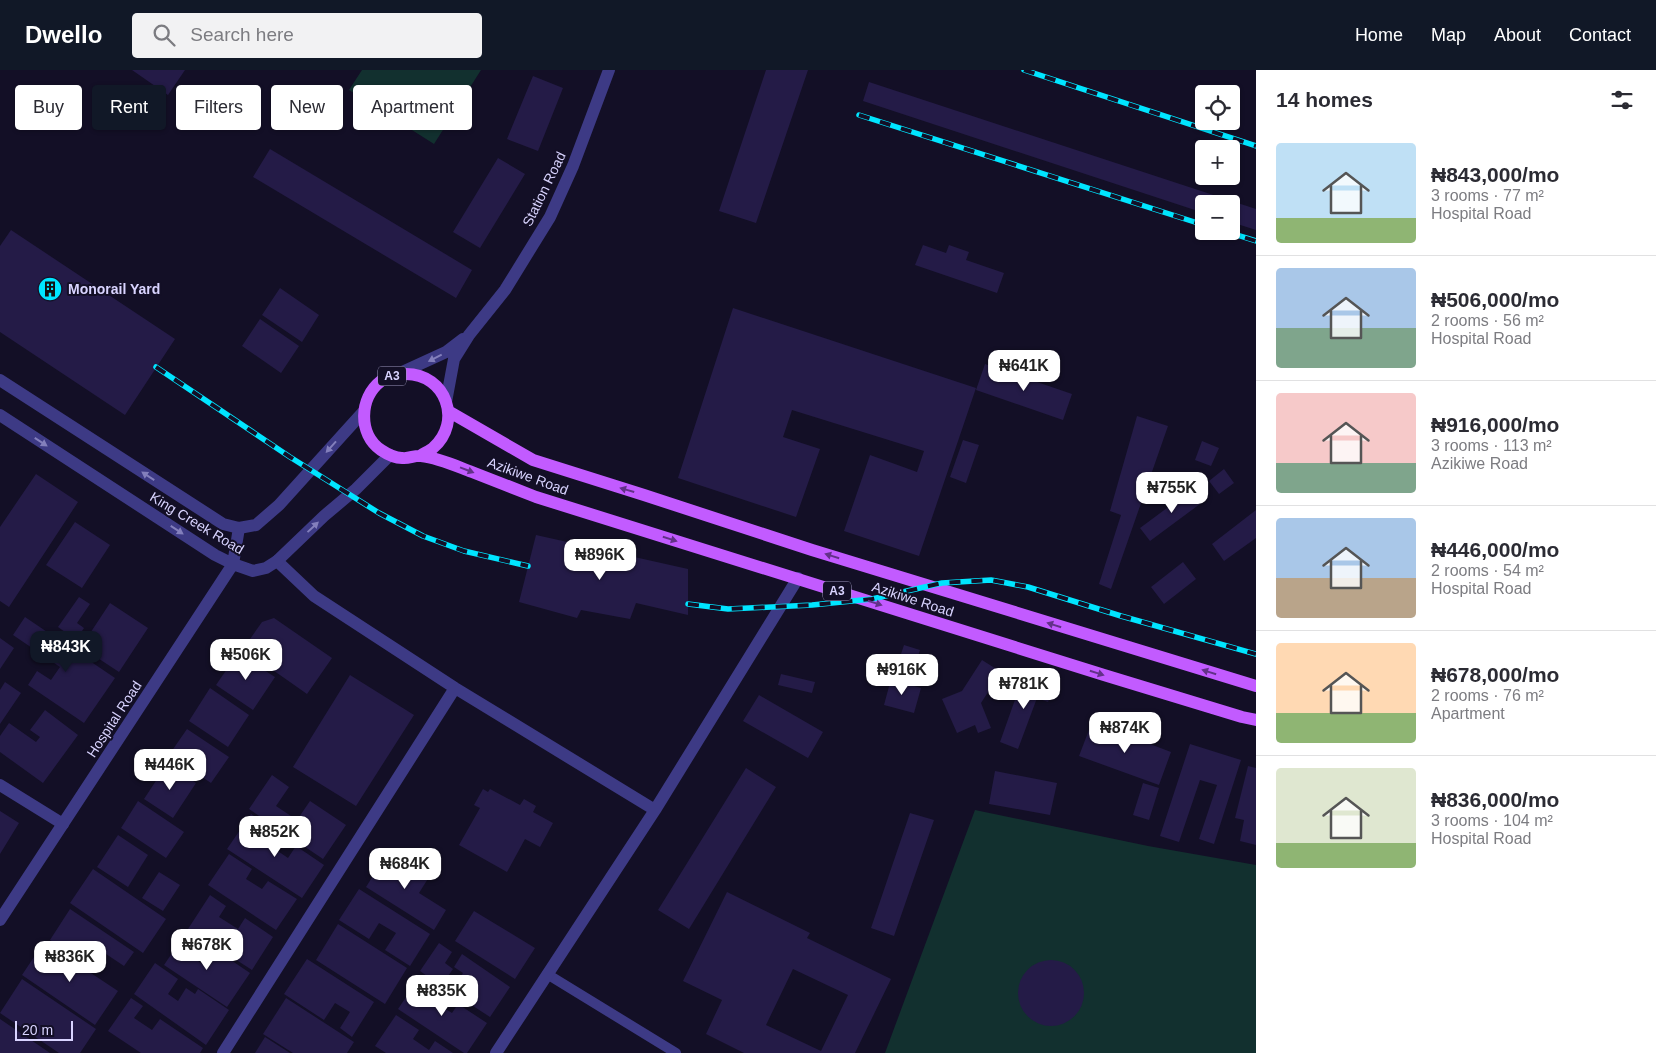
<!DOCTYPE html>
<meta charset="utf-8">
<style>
:root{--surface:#fff;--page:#f2f2f3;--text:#2b2b33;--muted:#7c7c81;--line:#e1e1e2;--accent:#111827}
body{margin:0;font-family:Helvetica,sans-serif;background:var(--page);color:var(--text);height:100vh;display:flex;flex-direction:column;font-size:19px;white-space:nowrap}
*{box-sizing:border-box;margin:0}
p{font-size:16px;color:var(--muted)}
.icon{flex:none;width:28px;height:28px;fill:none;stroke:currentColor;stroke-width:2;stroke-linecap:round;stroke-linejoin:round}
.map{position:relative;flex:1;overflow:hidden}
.sheet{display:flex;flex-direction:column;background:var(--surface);width:400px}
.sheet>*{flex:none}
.top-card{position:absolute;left:15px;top:15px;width:475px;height:45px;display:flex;gap:10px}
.controls{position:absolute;left:1195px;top:15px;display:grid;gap:10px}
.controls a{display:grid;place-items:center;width:45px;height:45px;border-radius:5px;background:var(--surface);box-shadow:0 1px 4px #0004;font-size:25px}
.scale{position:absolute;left:15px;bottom:12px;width:58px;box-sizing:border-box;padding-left:5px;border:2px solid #d9d4ff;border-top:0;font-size:14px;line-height:18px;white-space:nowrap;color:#d9d4ff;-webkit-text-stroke:4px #130f26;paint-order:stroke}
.price{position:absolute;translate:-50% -42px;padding:0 11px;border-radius:10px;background:#fff;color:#222;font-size:16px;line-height:32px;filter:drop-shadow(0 1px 2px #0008)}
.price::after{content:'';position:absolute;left:50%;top:30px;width:15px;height:11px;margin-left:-8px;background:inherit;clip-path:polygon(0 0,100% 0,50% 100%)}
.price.on{background:var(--accent);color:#fff}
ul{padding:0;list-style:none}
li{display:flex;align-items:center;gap:15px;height:125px;padding:0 20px}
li+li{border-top:1px solid var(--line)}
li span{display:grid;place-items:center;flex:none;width:140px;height:100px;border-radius:5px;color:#555}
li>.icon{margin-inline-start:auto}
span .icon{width:60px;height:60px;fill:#fffc;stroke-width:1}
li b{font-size:21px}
h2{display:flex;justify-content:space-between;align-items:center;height:60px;padding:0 20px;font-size:21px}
.tag{padding:0 18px;border-radius:5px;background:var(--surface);box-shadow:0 1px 4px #0004;font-size:18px;line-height:45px}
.tag.on{background:var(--accent);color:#fff}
header{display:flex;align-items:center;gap:30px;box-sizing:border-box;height:70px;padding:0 25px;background:var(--accent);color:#fff}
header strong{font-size:24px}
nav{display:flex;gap:28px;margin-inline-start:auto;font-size:18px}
.search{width:350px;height:45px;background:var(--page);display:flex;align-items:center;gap:12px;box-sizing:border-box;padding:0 18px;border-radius:5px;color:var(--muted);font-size:19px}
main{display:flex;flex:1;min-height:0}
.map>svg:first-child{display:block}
</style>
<header>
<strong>Dwello</strong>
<div class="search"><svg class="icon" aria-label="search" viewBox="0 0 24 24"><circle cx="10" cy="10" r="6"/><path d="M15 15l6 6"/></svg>Search here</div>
<nav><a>Home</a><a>Map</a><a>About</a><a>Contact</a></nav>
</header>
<main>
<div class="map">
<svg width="1256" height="983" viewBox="0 0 1256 983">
<rect width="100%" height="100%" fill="#130f26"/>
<path fill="#12302f" d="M 362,0 L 481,0 L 434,74 L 349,20 Z
M 975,740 L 1148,776 L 1256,795 L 1256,983 L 885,983 Z"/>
<path fill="#241b47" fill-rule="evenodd" d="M 132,0 L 185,0 L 168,25 Z
M 766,0 L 808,0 L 756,153 L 719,141 Z
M 533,6 L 563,18 L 538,81 L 507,69 Z
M 869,12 L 1256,139 L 1256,160 L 1231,152 L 1231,134 L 1204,134 L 1204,143 L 863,31 Z
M 270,79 L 472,200 L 456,228 L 253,107 Z
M 498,88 L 525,104 L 480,178 L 453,162 Z
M 11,160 L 175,269 L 125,345 L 0,262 L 0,176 Z
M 923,175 L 946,183 L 949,175 L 969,182 L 966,190 L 1004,203 L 997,223 L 915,195 Z
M 280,218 L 319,245 L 302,272 L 262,245 Z
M 733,238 L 976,318 L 919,486 L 844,461 L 870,385 L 917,402 L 924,381 L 792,340 L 783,367 L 820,379 L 796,447 L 678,408 Z
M 260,249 L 299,276 L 281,303 L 242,276 Z
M 985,294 L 1072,324 L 1063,350 L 976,320 Z
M 1137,346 L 1168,356 L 1111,519 L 1099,514 L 1121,445 L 1110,441 Z
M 963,370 L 979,375 L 966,413 L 950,407 Z
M 1202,371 L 1219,378 L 1211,396 L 1195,390 Z
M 1224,399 L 1234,413 L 1219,424 L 1209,411 Z
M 36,404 L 78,432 L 9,537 L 0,531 L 0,457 Z
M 1194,418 L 1204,431 L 1150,471 L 1140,458 Z
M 1256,440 L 1256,468 L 1224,491 L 1212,474 Z
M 75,452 L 110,475 L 82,518 L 46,495 Z
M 536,465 L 688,499 L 688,545 L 636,533 L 630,549 L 581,540 L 577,548 L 519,532 Z
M 1183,492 L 1196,509 L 1164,534 L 1151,517 Z
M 79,527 L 90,534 L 77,553 L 84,558 L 76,570 L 58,557 Z
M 110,533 L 148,558 L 119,602 L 81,577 Z
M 25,547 L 115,608 L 84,653 L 28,615 L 37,601 L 51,610 L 60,597 L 13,565 Z
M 274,548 L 332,588 L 307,624 L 243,579 L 262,552 Z
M 0,568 L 14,578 L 0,599 Z
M 904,575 L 920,580 L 911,608 L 895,602 Z
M 238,583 L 275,607 L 253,640 L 216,615 Z
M 982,590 L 1001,602 L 981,633 L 991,658 L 978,663 L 975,655 L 957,663 L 942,629 L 962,621 Z
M 781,604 L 815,612 L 812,623 L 778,615 Z
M 350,605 L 414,645 L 356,736 L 293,697 Z
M 1023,607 L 1054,618 L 1048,632 L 1037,628 L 1018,679 L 1000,672 Z
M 891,609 L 921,618 L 914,643 L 884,635 Z
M 5,612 L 21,623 L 0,654 L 0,620 Z
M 210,618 L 249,645 L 228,677 L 189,651 Z
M 759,625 L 823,662 L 808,688 L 743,651 Z
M 45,640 L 78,665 L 43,713 L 0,682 L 0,666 L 9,653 L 36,672 L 40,667 L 30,660 Z
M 1092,652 L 1171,682 L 1159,715 L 1079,686 Z
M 187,659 L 229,687 L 211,713 L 169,685 Z
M 1190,674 L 1241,690 L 1214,774 L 1199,769 L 1217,715 L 1200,710 L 1179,772 L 1160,766 Z
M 167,694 L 196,713 L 173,748 L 144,729 Z
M 1248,696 L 1256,698 L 1256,775 L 1240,771 L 1244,750 L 1235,748 Z
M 746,698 L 776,717 L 689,859 L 658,840 Z
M 995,701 L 1057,713 L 1050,745 L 989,734 Z
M 272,705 L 289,717 L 276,736 L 297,750 L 310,731 L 346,755 L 323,789 L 249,739 Z
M 1143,713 L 1159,718 L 1149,750 L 1133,745 Z
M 483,719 L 488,722 L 490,719 L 520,735 L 524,729 L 536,736 L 533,742 L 553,753 L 540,777 L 525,769 L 507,802 L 459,775 L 480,738 L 474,735 Z
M 138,731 L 184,762 L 166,788 L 121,758 Z
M 0,741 L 19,753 L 0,784 Z
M 910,743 L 934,750 L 894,866 L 871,858 Z
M 251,744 L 275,759 L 266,773 L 288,788 L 296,776 L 324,795 L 302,828 L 227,779 Z
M 118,765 L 148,785 L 128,817 L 97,797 Z
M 388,782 L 429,807 L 419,823 L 446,840 L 434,860 L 366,817 Z
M 229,784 L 252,799 L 246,809 L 262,819 L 268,811 L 297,829 L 276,860 L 208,815 Z
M 93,799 L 166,849 L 143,883 L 70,833 Z
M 159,802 L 180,815 L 163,841 L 142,828 Z
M 359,819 L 430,864 L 410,896 L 385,880 L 396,863 L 379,853 L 369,869 L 339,850 Z
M 727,822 L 810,863 L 807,868 L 891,909 L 855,983 L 744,983 L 706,964 L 722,930 L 683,911 ZM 793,899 L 848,925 L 821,981 L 766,955 Z
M 210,825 L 226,836 L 219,847 L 238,859 L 245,848 L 273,867 L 252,900 L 188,859 Z
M 70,839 L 134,882 L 124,896 L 100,880 L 90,896 L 50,870 Z
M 474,841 L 535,878 L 515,909 L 455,871 Z
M 338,854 L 407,898 L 385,934 L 316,890 Z
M 187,861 L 201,871 L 191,886 L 208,898 L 219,882 L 250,903 L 227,937 L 164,895 Z
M 44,872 L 118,921 L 95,955 L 22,905 Z
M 439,873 L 452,882 L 445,893 L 453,899 L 441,916 L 420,901 Z
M 462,884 L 510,917 L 490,947 L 450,921 L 463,903 L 454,897 Z
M 307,889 L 374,932 L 352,967 L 340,958 L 350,942 L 335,933 L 324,950 L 284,924 Z
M1018 923a33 33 0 1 1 66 0a33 33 0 1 1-66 0Z
M 155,893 L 178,909 L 168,924 L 178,931 L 186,918 L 195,924 L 198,919 L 229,940 L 206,975 L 134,924 Z
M 419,908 L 443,924 L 436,933 L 452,943 L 458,934 L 487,953 L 467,983 L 464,983 L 398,939 Z
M 22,909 L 96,959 L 80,983 L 59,983 L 0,943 Z
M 131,928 L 143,936 L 134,948 L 152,960 L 160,949 L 203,978 L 200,983 L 141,983 L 108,961 Z
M 286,928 L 354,972 L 347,983 L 293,983 L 263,964 Z
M 396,945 L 419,960 L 413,969 L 429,980 L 435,971 L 453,983 L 386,983 L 375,976 Z
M 0,949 L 50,983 L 0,983 Z
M 265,967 L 290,983 L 255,983 Z"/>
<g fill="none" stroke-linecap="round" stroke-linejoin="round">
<path stroke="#3d3a85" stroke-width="10" d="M 547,904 L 676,983"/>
<path stroke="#3d3a85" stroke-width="12" d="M 398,304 L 446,282 L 463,269
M 446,332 L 454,289 L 469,265 L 505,220 L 550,147 L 573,96 L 609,0
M 277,491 L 314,526 L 455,618 L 655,740
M 0,715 L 63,754
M 223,983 L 455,618
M 496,983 L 655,740 L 798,508"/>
<path stroke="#3d3a85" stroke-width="12" d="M 0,310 L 223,454 L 239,458 L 256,455 L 279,435 L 364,341
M 0,345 L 215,485 L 233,494 L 253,501 L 266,498 L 277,491 L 324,446 L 356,419 L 390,385
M 0,850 L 233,494 L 239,458"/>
<path stroke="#c25bff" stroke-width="12" d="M 448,341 L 533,390 L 644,425 L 812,480 L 1256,616
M 420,386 C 424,383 430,381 433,378 C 463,352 446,304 406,304 C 398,304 388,306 381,311 C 359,328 358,364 381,380 C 387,384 395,388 402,388 C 409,389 415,385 421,386 C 439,388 456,396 472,402 C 493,410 515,419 536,427 L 1104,605 L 1242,647 L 1256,650"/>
<g stroke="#00e5ff" stroke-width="5.5">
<path id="rail" d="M 1024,0 L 1256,76
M 859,45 L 1204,155
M 1224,161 L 1256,171
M 156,297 L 290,387 L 379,443 L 423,466 L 464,481 L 528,496
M 688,534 L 728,539 L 812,535 L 872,529 L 942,513 L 991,510 L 1028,517 L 1121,546 L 1256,584"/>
</g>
<use href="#rail" stroke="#130f26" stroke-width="4" stroke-dasharray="11" stroke-linecap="butt"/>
</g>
<defs><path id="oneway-solid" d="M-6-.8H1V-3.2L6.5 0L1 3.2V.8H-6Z" transform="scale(1.25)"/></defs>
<g fill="#837fbc">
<use href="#oneway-solid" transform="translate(435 288) rotate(153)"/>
<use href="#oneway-solid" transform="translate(41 372) rotate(33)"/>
<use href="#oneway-solid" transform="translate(331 377) rotate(132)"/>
<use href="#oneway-solid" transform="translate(148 406) rotate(-147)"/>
<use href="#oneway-solid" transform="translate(313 457) rotate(-43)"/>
<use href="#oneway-solid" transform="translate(177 460) rotate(33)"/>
</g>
<g fill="#623188">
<use href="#oneway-solid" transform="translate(467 400) rotate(21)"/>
<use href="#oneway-solid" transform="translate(627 420) rotate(-164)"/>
<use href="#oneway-solid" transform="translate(670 469) rotate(17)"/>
<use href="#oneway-solid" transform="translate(832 486) rotate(-163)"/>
<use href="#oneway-solid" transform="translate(875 533) rotate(18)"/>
<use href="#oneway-solid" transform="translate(1054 555) rotate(-163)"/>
<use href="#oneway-solid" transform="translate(1209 602) rotate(-163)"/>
<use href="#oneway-solid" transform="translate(1097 603) rotate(18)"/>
</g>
<defs>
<g id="building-disc" transform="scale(1.25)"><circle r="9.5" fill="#00e5ff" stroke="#130f26"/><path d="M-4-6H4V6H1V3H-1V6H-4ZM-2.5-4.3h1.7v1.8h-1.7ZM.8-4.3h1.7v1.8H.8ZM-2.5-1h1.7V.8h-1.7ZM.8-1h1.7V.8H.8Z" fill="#111"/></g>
</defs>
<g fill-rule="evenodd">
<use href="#building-disc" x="50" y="219"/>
</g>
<g text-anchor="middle" stroke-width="4" stroke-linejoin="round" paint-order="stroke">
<g fill="#130f26" stroke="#9e99be" stroke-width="1">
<rect x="378" y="296.5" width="28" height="19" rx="4"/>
<rect x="823" y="511.5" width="28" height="19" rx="4"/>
</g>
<g font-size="12" font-weight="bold" fill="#d9d4ff">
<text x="392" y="310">A3</text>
<text x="837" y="525">A3</text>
</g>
<g font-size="14" fill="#d9d4ff" stroke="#130f26">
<text transform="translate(544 119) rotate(-64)" y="5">Station Road</text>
<text transform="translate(528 406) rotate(20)" y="5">Azikiwe Road</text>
<text transform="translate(197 453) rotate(31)" y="5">King Creek Road</text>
<text transform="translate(913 529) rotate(18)" y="5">Azikiwe Road</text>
<text transform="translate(114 649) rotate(-57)" y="5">Hospital Road</text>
</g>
<g font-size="14" font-weight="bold" fill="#d9d4ff" stroke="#130f26" text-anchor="start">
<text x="68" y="224">Monorail Yard</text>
</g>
</g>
</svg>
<div class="controls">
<a><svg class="icon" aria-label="locate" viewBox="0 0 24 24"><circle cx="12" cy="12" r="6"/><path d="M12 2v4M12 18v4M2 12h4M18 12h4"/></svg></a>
<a>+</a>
<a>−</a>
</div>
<div class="scale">20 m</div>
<b class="price" style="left:1024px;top:322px">₦641K</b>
<b class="price" style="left:1172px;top:444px">₦755K</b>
<b class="price" style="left:600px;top:511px">₦896K</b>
<b class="price on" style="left:66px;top:603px">₦843K</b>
<b class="price" style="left:246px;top:611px">₦506K</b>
<b class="price" style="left:902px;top:626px">₦916K</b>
<b class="price" style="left:1024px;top:640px">₦781K</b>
<b class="price" style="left:1125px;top:684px">₦874K</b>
<b class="price" style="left:170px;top:721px">₦446K</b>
<b class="price" style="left:275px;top:788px">₦852K</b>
<b class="price" style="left:405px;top:820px">₦684K</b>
<b class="price" style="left:207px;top:901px">₦678K</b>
<b class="price" style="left:70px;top:913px">₦836K</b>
<b class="price" style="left:442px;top:947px">₦835K</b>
<div class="top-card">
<a class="tag">Buy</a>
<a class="tag on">Rent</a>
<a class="tag">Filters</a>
<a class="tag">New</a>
<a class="tag">Apartment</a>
</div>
</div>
<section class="sheet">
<h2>14 homes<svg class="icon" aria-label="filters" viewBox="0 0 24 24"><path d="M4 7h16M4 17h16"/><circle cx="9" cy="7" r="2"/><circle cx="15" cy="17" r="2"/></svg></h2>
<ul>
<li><span style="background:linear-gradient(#bfe0f5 75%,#8fb573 0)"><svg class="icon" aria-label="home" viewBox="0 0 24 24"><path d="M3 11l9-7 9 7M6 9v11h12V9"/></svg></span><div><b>₦843,000/mo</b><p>3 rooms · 77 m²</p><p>Hospital Road</p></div></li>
<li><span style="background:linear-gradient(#a9c7e8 60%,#7fa58c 0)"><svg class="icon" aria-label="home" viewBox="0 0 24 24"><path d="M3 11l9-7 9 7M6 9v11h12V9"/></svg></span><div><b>₦506,000/mo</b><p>2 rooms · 56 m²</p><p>Hospital Road</p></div></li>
<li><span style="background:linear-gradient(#f6c9c9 70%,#7fa58c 0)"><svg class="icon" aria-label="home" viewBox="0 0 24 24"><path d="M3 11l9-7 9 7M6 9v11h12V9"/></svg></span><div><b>₦916,000/mo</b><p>3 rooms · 113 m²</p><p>Azikiwe Road</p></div></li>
<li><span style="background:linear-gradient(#a9c7e8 60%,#b9a48a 0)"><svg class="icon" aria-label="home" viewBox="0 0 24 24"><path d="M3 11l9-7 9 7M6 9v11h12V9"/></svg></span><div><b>₦446,000/mo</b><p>2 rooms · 54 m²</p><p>Hospital Road</p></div></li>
<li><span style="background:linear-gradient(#ffd9b3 70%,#8fb573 0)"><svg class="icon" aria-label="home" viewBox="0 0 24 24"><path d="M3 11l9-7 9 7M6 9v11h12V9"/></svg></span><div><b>₦678,000/mo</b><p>2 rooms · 76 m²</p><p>Apartment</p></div></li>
<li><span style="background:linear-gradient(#dfe7d0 75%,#8fb573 0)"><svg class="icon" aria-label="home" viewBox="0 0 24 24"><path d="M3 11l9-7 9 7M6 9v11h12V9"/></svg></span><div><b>₦836,000/mo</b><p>3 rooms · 104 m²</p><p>Hospital Road</p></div></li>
</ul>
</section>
</main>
